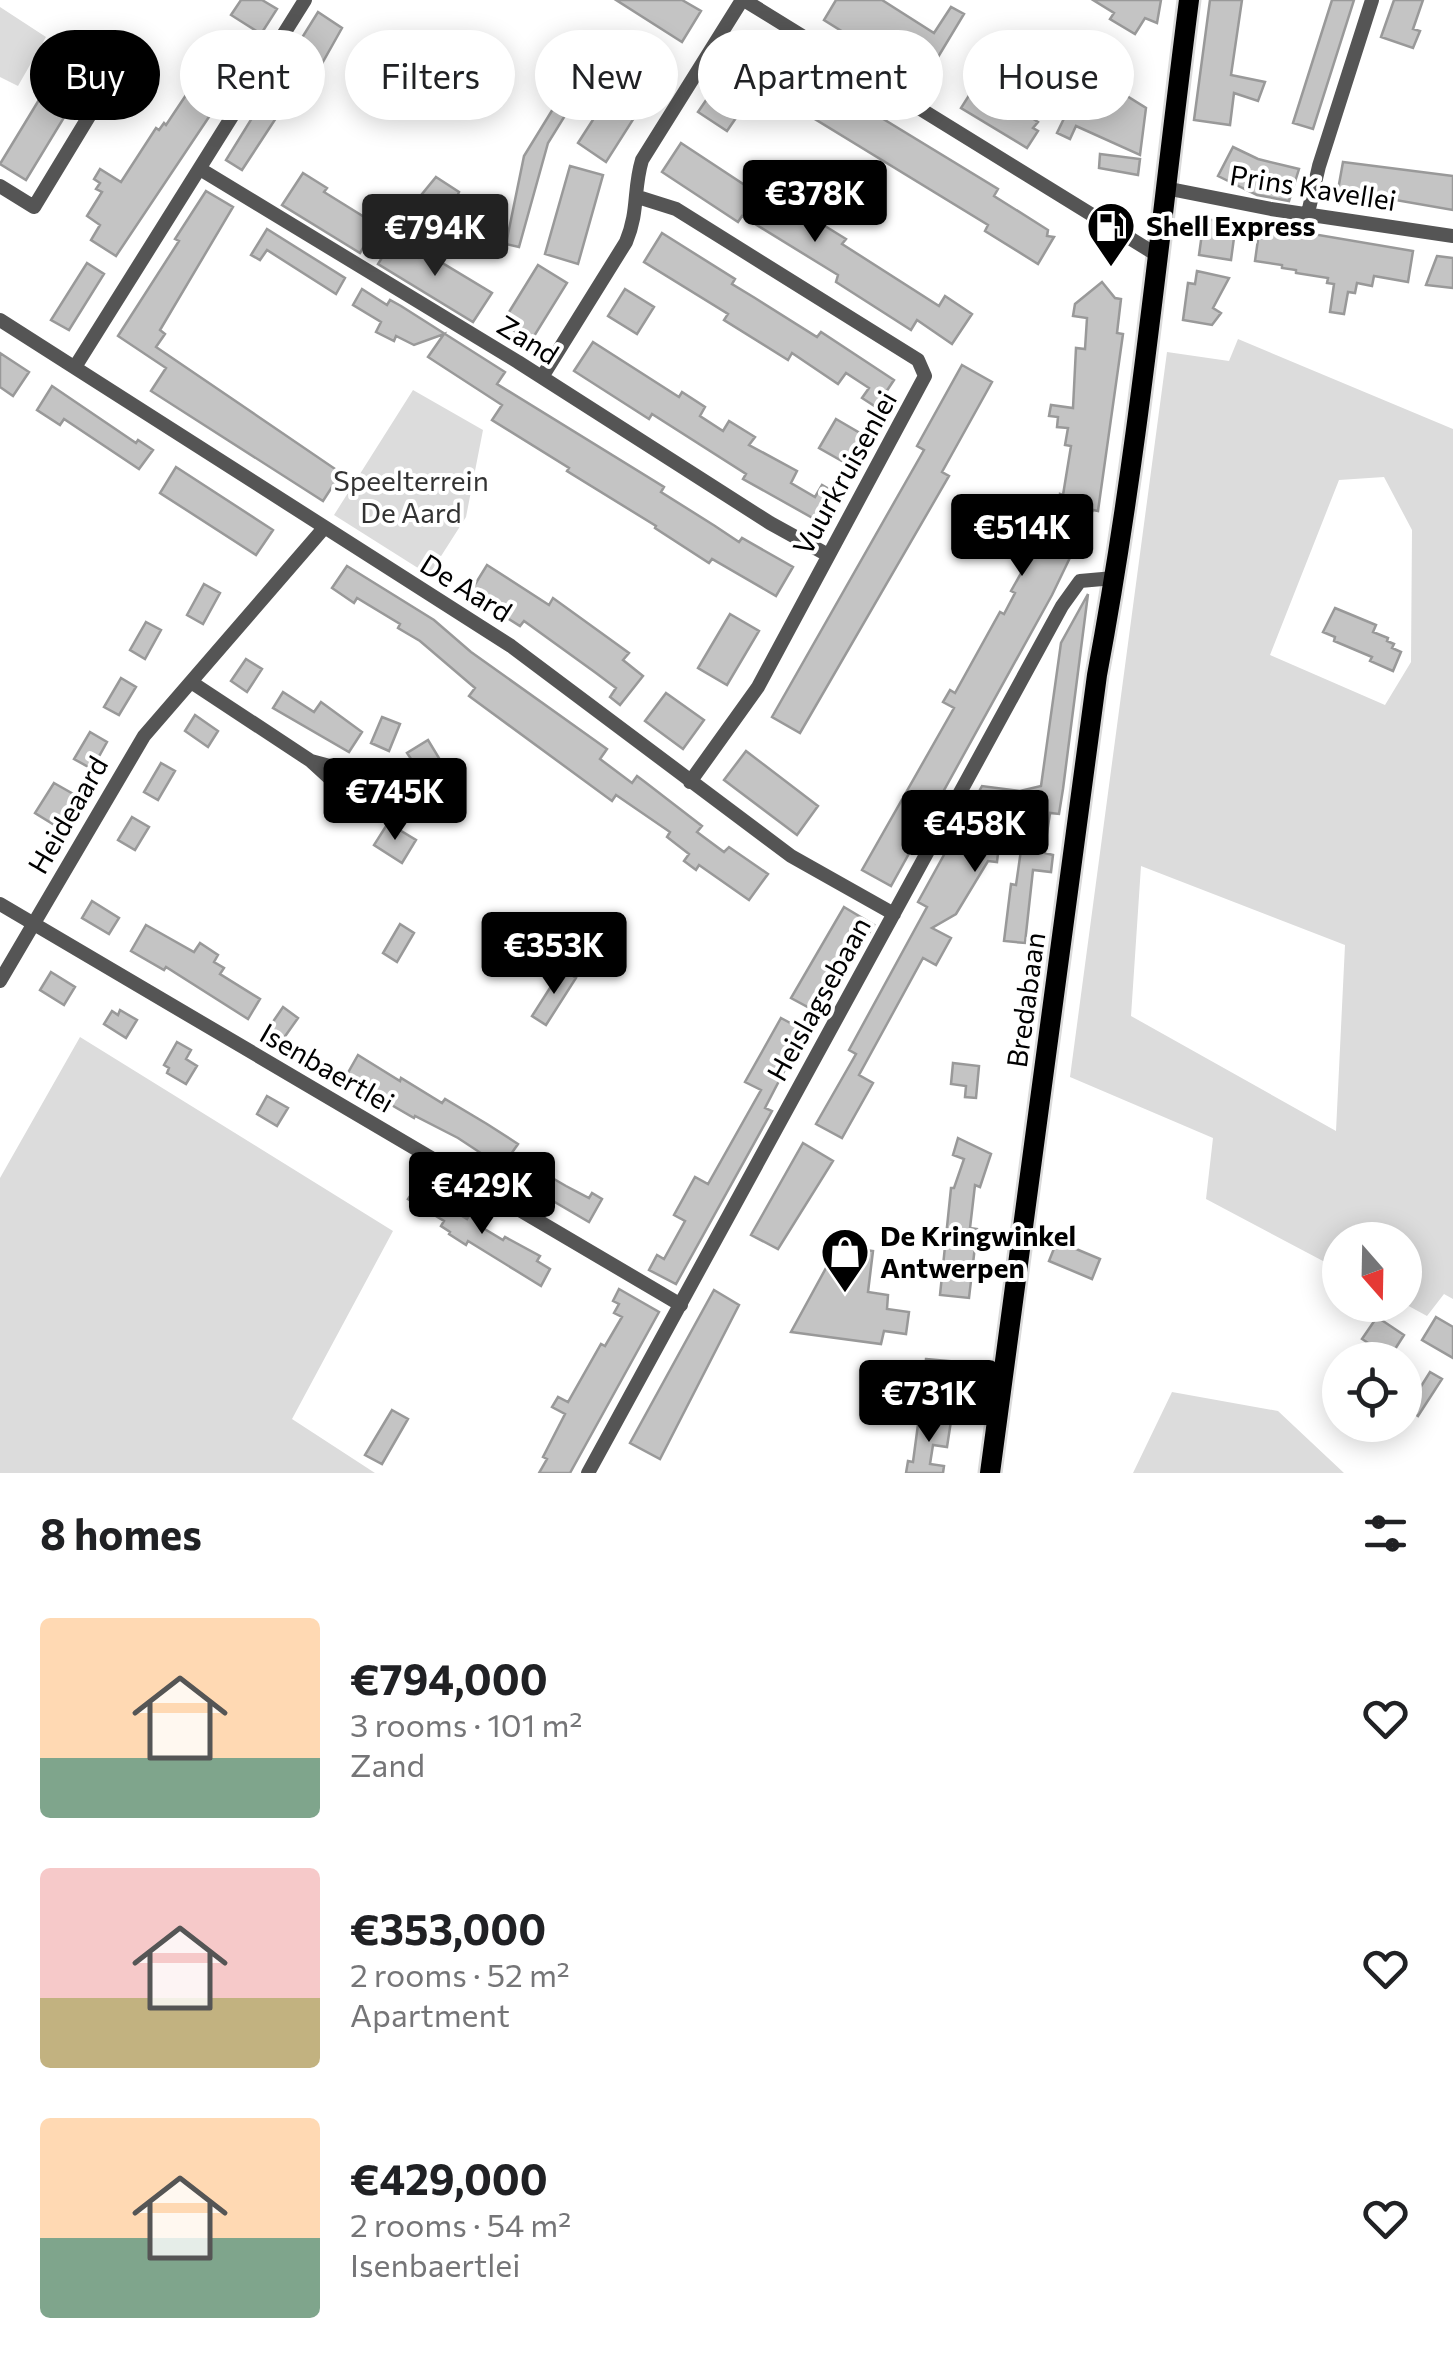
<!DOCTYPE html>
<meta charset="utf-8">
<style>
:root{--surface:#fff;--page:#f6f6f6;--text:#202124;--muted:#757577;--accent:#000}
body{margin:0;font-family:Commissioner,sans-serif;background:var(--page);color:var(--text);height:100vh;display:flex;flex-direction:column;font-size:38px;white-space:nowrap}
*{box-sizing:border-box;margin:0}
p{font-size:32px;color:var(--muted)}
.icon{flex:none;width:55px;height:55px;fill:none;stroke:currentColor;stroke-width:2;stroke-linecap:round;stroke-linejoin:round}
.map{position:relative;height:1473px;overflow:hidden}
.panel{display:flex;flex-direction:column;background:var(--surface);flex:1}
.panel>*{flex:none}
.banner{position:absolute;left:30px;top:30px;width:1395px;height:90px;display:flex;gap:20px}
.needle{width:65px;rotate:160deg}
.buttons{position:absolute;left:1322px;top:1222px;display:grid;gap:20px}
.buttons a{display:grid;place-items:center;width:100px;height:100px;border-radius:50%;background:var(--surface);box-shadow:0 5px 25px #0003;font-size:50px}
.price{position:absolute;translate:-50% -85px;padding:0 22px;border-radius:10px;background:var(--accent);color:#fff;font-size:32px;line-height:65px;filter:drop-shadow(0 2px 5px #0008)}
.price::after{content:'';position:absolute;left:50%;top:60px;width:30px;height:22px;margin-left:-15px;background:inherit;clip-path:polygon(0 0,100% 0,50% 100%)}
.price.selected{background:#222;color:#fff}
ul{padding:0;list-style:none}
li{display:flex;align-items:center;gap:30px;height:250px;padding:0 40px}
li span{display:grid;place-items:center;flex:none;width:280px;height:200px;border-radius:10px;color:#555}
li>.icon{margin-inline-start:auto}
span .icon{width:120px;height:120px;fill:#fffc;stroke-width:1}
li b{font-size:42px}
h2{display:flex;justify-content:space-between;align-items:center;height:120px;padding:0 40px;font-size:42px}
.tag{padding:0 35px;border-radius:45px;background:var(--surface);box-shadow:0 5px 25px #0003;font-size:35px;line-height:90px}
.tag.selected{background:var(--accent);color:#fff}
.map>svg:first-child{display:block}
</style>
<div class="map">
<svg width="1453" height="1473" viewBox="0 0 1453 1473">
<rect width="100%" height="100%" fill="#fff"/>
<path fill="#dcdcdc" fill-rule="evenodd" d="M 0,7 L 46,37 L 18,86 L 0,77 Z
M 1238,339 L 1453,429 L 1453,1299 L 1444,1294 L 1427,1316 L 1405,1304 L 1405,1240 L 1340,1240 L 1340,1270 L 1206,1199 L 1213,1138 L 1070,1077 L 1167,352 L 1229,361 ZM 1384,477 L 1412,530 L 1411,662 L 1385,705 L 1270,655 L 1339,480 ZM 1141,866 L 1345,945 L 1336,1131 L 1131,1016 Z
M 413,390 L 483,430 L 466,517 L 429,575 L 334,515 Z
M 80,1037 L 393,1231 L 292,1419 L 375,1473 L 0,1473 L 0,1178 Z
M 1172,1392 L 1278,1411 L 1344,1473 L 1133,1473 Z"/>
<path fill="#c4c4c4" stroke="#999" stroke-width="2.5" d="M 241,0 L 262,0 L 277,9 L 261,34 L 231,15 Z
M 616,0 L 682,0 L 701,11 L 682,42 Z
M 836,0 L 882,0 L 934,33 L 951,7 L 964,14 L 923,82 L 824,20 Z
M 1093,0 L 1161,0 L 1157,23 L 1145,18 L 1135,34 L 1110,19 L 1114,13 Z
M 1210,0 L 1242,0 L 1231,75 L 1265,82 L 1258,101 L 1234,93 L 1230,125 L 1194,120 Z
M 1332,0 L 1354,0 L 1313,129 L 1293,123 Z
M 1394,0 L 1423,0 L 1413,29 L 1420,31 L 1413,48 L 1381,37 Z
M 318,12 L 342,28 L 320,67 L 312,63 L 242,170 L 226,160 Z
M 596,39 L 608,46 L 548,143 L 519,247 L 506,244 L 524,156 Z
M 744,41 L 831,95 L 834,89 L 998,189 L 994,196 L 1048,230 L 1047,236 L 1054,237 L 1038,264 L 985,231 L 988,225 L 728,66 Z
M 223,46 L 230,50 L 233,46 L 249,57 L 116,256 L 91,240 L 100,225 L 87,216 L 102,192 L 96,189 L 100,183 L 94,179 L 100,169 L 121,182 L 156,128 L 159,130 L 164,123 L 166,125 L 186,95 L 189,97 Z
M 62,62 L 88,78 L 26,180 L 0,164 Z
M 627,67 L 655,85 L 606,162 L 578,143 Z
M 1087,71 L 1146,108 L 1140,155 L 1076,126 L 1070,139 L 1057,133 Z
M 980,78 L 1013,100 L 1015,97 L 1020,100 L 1021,98 L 1035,106 L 1029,116 L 1038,122 L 1033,128 L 1038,131 L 1027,148 L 961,108 Z
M 711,93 L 740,112 L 727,131 L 698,112 Z
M 681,143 L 766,199 L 770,192 L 846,239 L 842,244 L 939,306 L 945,296 L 972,314 L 952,344 L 917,320 L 911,330 L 836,282 L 838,275 L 742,216 L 738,222 L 662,172 Z
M 1233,147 L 1258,159 L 1299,169 L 1289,201 L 1257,195 L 1218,176 Z
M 1100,154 L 1140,159 L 1138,175 L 1099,168 Z
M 1343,162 L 1453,176 L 1453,210 L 1338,190 Z
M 570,166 L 603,175 L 578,264 L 545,254 Z
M 303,173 L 327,188 L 324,192 L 377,225 L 360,253 L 282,205 Z
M 436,177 L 459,192 L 448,217 L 418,199 Z
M 206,191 L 233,207 L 160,330 L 165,334 L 156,347 L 341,473 L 323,501 L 151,391 L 166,368 L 118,336 L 179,241 L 175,239 Z
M 1204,219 L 1236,223 L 1231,260 L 1199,255 Z
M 1260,225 L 1413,251 L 1408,282 L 1374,276 L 1372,286 L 1357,283 L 1355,293 L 1348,292 L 1344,314 L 1330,312 L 1334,284 L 1327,283 L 1328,278 L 1296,273 L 1296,270 L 1282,268 L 1282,265 L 1255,261 Z
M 267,229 L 345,278 L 336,294 L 267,250 L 260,260 L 251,255 Z
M 662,233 L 735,279 L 732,284 L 755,298 L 817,337 L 821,332 L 894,380 L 876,407 L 862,398 L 869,388 L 846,373 L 838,384 L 792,353 L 788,360 L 724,320 L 728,314 L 644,262 Z
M 396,235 L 492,293 L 473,322 L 378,264 Z
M 1437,256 L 1453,258 L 1453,288 L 1426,285 Z
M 87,263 L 104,274 L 69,330 L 51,320 Z
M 538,265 L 567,283 L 531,341 L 513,330 L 517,324 L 506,317 Z
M 1197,271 L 1229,278 L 1213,308 L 1221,313 L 1212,325 L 1183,320 L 1188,283 L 1195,284 Z
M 1102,282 L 1115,298 L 1121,299 L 1117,333 L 1123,334 L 1098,511 L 1093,510 L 1052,595 L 891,886 L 862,870 L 954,708 L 943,702 L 950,690 L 955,693 L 1000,612 L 1004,614 L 1015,593 L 1011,591 L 1029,559 L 1026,558 L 1054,507 L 1059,505 L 1060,494 L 1063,495 L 1071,446 L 1065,445 L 1068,428 L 1057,427 L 1058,417 L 1049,416 L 1051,405 L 1073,408 L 1076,348 L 1085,349 L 1087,318 L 1073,316 L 1075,304 Z
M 362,289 L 387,305 L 390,300 L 401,306 L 505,372 L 497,384 L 664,487 L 661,492 L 715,526 L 739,542 L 742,538 L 793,567 L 776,596 L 712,559 L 709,563 L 655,528 L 656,526 L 567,471 L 569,468 L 492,420 L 502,405 L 428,357 L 444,334 L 414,345 L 396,336 L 394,341 L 376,332 L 381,322 L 353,305 Z
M 625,289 L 654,307 L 637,334 L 608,316 Z
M 593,342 L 679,397 L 682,392 L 705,407 L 700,416 L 723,431 L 729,421 L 755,437 L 749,445 L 797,471 L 791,483 L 815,497 L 822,485 L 834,492 L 818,521 L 743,479 L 746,474 L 652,414 L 649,419 L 574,371 Z
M 0,353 L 29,372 L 13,396 L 0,387 Z
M 962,365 L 992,382 L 942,472 L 949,476 L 800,733 L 772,717 L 924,450 L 917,446 Z
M 52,386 L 136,443 L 138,440 L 153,450 L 139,469 L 64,419 L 60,425 L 37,410 Z
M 836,419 L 865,436 L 849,465 L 819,448 Z
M 176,467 L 273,530 L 256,555 L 160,493 Z
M 487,565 L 549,605 L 553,598 L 629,653 L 623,660 L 643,676 L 620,705 L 610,697 L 616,688 L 596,673 L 524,621 L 520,626 L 469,594 Z
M 347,566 L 434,620 L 471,652 L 607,749 L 600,759 L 632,783 L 637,776 L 645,782 L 702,826 L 697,832 L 724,852 L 729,847 L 768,874 L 749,900 L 699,865 L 696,870 L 684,861 L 689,854 L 667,837 L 670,832 L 616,795 L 612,801 L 469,696 L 475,688 L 420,641 L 398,628 L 400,624 L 357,598 L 354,603 L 332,588 Z
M 204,584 L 220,593 L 203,624 L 187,615 Z
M 1088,594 L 1063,789 L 1059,814 L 1050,813 L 1046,840 L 1045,853 L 1053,855 L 1051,872 L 1033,870 L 1025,943 L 1004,941 L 1011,884 L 1016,885 L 1021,850 L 999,845 L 997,862 L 988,861 L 956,914 L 932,928 L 951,938 L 936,965 L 923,958 L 859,1075 L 873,1083 L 842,1138 L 816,1124 L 856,1054 L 849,1050 L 927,907 L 918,902 L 982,786 L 1020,791 L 1041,786 L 1061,643 Z
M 1335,608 L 1376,625 L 1373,632 L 1388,638 L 1387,641 L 1394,644 L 1392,648 L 1401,652 L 1393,671 L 1370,661 L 1372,657 L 1334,641 L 1335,637 L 1323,632 Z
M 730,614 L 759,631 L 727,685 L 698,668 Z
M 146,622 L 161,630 L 145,659 L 130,650 Z
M 246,659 L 262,669 L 247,692 L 231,681 Z
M 121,678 L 136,687 L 119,715 L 104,707 Z
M 283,692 L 314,712 L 321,702 L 362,732 L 349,752 L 273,708 Z
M 666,693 L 704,720 L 683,749 L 645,721 Z
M 195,715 L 218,731 L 208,747 L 185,731 Z
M 382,717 L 400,724 L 389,751 L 371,743 Z
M 90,732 L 107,742 L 92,769 L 74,759 Z
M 428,740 L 439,758 L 419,771 L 407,753 Z
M 746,751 L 818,806 L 797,835 L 724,780 Z
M 161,763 L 175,771 L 158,800 L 144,792 Z
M 54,783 L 75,795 L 56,826 L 35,813 Z
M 132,817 L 149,827 L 135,850 L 118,840 Z
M 388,823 L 416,840 L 402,863 L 374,845 Z
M 92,901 L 119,918 L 109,934 L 82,918 Z
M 844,907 L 874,925 L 844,974 L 840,972 L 817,1012 L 791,998 Z
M 400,924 L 414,933 L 397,962 L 383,953 Z
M 146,925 L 194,952 L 200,943 L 218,955 L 214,962 L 224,968 L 220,974 L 260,999 L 248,1019 L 166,967 L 164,970 L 131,951 Z
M 562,969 L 576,978 L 546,1025 L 532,1016 Z
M 51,972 L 75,987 L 64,1005 L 40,990 Z
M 283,1007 L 298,1018 L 281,1042 L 266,1032 Z
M 120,1010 L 137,1020 L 126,1038 L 104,1024 L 112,1011 L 118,1015 Z
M 781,1018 L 805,1031 L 765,1108 L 772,1111 L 676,1284 L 649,1270 L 657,1255 L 664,1259 L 685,1221 L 674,1215 L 695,1177 L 708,1184 L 761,1090 L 745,1082 Z
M 177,1042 L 191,1050 L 186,1059 L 197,1066 L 186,1084 L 167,1073 L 169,1068 L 164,1065 Z
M 358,1055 L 400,1081 L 401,1078 L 442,1103 L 445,1099 L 487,1124 L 518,1144 L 511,1154 L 566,1186 L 589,1198 L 592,1193 L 602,1199 L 589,1222 L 512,1177 L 514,1175 L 458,1138 L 415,1116 L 414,1118 L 345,1078 Z
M 953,1063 L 979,1066 L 976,1098 L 965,1097 L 966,1086 L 951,1084 Z
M 267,1096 L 288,1108 L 277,1126 L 257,1114 Z
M 958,1138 L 991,1154 L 980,1187 L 975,1185 L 970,1228 L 977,1229 L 969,1298 L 940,1295 L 951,1188 L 954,1188 L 964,1159 L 953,1155 Z
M 803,1143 L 833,1161 L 778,1249 L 751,1235 Z
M 418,1184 L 436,1195 L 434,1199 L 467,1219 L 470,1214 L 480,1221 L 478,1225 L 503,1240 L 505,1237 L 540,1256 L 537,1261 L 550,1269 L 541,1286 L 468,1241 L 466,1245 L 449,1234 L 450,1232 L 441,1226 L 444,1221 L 408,1199 Z
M 1057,1241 L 1100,1259 L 1092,1279 L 1049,1261 Z
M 838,1246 L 873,1251 L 868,1292 L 888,1295 L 887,1309 L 909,1312 L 906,1334 L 884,1331 L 881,1344 L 791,1332 Z
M 619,1289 L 659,1312 L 570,1473 L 539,1473 L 547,1459 L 543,1457 L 565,1414 L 552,1407 L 558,1397 L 568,1402 L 601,1344 L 605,1346 L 622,1317 L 614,1313 L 619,1304 L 613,1301 Z
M 714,1290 L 739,1305 L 660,1459 L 630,1443 Z
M 1377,1317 L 1404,1335 L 1390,1357 L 1362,1339 Z
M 1436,1317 L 1453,1327 L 1453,1358 L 1422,1340 Z
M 926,1359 L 958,1362 L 955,1395 L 923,1392 Z
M 1430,1372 L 1442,1379 L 1418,1416 L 1405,1408 L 1405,1390 L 1415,1396 Z
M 392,1410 L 408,1419 L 382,1464 L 365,1455 Z
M 919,1417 L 951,1421 L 947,1447 L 933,1445 L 930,1464 L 944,1466 L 943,1473 L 906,1473 L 908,1461 L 913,1462 Z"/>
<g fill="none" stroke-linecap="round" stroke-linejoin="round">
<g stroke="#dbdbdb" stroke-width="25">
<path id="primary" d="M 990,1473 L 1097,675 C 1139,452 1160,225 1189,0"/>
</g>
<path stroke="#555" stroke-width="14" d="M 744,0 L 1157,255
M 200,169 L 518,362 L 770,523 L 828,555
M 0,186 L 34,207 L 111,80
M 1165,188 L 1271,209 L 1453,236
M 638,197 L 676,209 L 918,360 L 925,376 L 758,687 L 690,782
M 1308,213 L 1319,166 L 1372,0
M 0,320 L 511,646 L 791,856 L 894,914
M 75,367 L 305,0
M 542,377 L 626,242 C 639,211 633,190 642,160 L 742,0
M 191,682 L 311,761 L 334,782 L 367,804 L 387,807 L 399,794 L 398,777 L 388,768 L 341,769 L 311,761
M 0,904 L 681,1305
M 0,981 L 144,736 L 324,528
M 588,1473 L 1062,606 L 1080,581 L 1114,578"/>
<use href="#primary" stroke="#000" stroke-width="20"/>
</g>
<defs>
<g id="fuel-pin" transform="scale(2.5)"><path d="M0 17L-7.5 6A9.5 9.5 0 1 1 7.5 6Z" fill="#000" stroke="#fff"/><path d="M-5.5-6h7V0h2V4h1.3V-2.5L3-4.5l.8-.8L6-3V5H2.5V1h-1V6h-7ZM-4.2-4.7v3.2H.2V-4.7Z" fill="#fff"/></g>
<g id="shop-pin" transform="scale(2.5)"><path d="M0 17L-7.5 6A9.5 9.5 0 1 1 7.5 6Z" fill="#000" stroke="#fff"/><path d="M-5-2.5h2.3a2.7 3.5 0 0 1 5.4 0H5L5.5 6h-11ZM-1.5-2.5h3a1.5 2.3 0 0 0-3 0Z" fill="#fff"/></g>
</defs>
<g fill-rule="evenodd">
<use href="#fuel-pin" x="1111" y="226"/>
<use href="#shop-pin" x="845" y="1252"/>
</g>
<g text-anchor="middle" stroke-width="8" stroke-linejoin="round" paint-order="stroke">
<g font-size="28" fill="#000" stroke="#fff">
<text transform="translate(1313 188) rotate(9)" y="10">Prins Kavellei</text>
<text transform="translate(528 340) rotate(32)" y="10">Zand</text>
<text transform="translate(845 473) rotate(-61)" y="10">Vuurkruisenlei</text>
<text transform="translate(466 588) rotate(32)" y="10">De Aard</text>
<text transform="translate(68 815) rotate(-60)" y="10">Heideaard</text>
<text transform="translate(819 999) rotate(-61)" y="10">Heislagsebaan</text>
<text transform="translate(1026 1000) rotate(-82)" y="10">Bredabaan</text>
<text transform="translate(327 1068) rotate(30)" y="10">Isenbaertlei</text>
</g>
<g font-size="28" font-weight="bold" fill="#000" stroke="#fff" text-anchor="start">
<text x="1146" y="236">Shell Express</text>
<text x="880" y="1246">De Kringwinkel<tspan x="880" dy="32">Antwerpen</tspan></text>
</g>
<g font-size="28" fill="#333" stroke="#fff">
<text x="411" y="491">Speelterrein<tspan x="411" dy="32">De Aard</tspan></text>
</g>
</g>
</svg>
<div class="buttons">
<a><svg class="needle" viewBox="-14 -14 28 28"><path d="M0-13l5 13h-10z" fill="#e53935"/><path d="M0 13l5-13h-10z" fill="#757577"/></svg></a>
<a><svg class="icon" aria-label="locate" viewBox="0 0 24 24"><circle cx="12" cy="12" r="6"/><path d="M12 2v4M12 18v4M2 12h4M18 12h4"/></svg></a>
</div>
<b class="price" style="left:815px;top:245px">€378K</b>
<b class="price selected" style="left:435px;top:279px">€794K</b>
<b class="price" style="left:1022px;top:579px">€514K</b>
<b class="price" style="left:395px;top:843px">€745K</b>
<b class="price" style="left:975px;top:875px">€458K</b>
<b class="price" style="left:554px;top:997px">€353K</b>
<b class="price" style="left:482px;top:1237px">€429K</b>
<b class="price" style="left:929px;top:1445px">€731K</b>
<div class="banner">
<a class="tag selected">Buy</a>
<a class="tag">Rent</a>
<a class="tag">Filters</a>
<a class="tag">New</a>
<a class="tag">Apartment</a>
<a class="tag">House</a>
</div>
</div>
<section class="panel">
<h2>8 homes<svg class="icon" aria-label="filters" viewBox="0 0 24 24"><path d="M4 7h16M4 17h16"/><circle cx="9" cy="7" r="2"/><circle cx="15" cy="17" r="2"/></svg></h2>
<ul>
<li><span style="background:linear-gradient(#ffd9b3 70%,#7fa58c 0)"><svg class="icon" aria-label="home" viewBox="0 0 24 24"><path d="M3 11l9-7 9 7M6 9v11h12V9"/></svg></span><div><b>€794,000</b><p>3 rooms · 101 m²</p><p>Zand</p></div><svg class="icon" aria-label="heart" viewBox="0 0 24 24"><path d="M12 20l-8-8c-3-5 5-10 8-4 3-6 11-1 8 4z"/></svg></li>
<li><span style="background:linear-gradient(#f6c9c9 65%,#c2b280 0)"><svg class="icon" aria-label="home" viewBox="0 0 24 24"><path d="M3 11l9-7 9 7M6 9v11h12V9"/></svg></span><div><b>€353,000</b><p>2 rooms · 52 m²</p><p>Apartment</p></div><svg class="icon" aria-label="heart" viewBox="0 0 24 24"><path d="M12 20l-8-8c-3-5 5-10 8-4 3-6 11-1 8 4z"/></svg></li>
<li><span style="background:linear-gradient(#ffd9b3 60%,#7fa58c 0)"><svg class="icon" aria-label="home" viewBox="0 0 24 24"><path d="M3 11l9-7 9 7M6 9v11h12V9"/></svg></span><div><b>€429,000</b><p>2 rooms · 54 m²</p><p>Isenbaertlei</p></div><svg class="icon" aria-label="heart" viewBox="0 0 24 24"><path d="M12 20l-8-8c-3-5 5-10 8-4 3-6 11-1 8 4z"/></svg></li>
</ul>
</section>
